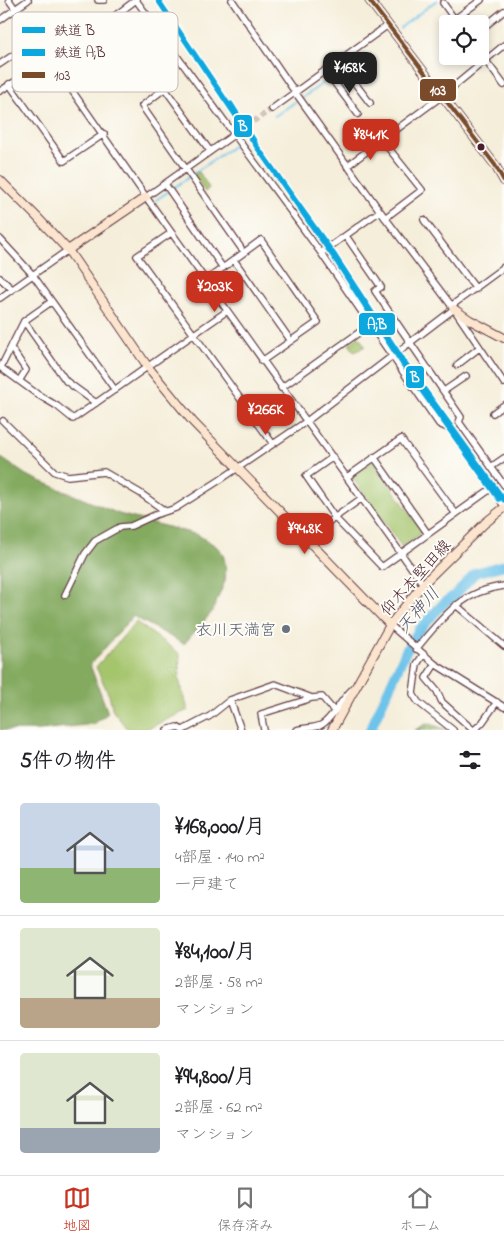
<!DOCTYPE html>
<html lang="ja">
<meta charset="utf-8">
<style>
:root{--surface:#fff;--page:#f6f6f6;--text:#202124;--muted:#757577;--line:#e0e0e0;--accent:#c8321e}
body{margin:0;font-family:"Indie Flower","Klee One",sans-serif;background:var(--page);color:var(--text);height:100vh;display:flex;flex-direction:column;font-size:19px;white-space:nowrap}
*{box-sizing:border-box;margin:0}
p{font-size:16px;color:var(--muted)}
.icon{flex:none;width:28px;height:28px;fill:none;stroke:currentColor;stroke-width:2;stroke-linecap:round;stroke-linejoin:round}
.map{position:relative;height:730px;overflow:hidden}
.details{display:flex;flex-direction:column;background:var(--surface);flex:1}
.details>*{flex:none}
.tools{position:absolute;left:439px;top:15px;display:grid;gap:10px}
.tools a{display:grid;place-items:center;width:50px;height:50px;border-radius:5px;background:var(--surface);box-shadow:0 2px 8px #0003;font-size:25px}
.price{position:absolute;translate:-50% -42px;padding:0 11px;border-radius:10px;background:var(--accent);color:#fff;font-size:16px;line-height:32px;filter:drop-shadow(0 1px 2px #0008)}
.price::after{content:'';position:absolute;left:50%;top:30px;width:15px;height:11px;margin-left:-8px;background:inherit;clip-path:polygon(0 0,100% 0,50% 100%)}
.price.on{background:#222;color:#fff}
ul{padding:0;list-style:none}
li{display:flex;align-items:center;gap:15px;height:125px;padding:0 20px}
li+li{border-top:1px solid var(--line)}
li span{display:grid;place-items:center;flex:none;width:140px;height:100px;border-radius:5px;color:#555}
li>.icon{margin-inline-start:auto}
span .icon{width:60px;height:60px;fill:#fffc;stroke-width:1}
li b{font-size:21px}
h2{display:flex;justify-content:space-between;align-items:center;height:60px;padding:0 20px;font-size:21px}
.menu{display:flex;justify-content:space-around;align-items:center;height:70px;border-top:1px solid var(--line);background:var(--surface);font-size:14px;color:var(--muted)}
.menu a{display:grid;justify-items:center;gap:2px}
.menu .on{color:var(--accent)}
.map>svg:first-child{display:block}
</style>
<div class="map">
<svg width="504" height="730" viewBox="0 0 504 730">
<rect width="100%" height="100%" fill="#fdfcf7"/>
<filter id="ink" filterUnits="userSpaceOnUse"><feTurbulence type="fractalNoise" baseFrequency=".02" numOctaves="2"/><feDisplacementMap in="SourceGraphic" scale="10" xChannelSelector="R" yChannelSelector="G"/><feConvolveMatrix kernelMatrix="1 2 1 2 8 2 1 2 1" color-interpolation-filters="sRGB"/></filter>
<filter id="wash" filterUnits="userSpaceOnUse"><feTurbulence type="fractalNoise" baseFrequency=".0096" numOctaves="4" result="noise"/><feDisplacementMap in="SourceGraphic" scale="20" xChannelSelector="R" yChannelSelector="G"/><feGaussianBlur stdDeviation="1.12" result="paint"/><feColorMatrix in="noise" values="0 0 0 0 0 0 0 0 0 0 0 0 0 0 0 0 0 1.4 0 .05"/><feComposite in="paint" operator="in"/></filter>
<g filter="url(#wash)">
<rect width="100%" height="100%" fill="#f5eeda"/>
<path fill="#a5c56d" stroke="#78724c" d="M 199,172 L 209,188 L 205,192 L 194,174 Z
M 359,337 L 365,346 L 355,352 L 349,344 Z
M 373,461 L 423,532 L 402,547 L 351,476 Z
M 136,622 L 180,654 L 179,680 L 188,710 L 144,730 L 128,730 L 113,711 L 109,695 L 96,667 Z"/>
<path fill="#84aa60" stroke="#676446" d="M 0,457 L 26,475 L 119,514 L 198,535 L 216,546 L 223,554 L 226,567 L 225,581 L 212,612 L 184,644 L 133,616 L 90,665 L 108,713 L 94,724 L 39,730 L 0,730 Z
M 428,723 L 447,730 L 415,730 Z"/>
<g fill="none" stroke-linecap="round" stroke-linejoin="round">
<path stroke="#6ec3ea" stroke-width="2" d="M 400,28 L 437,0
M 333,76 L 364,54
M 302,98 L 329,79
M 275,116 L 298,100
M 193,174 L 236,144
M 156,200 L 189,177"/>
<path stroke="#6ec3ea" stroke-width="10" d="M 370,730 L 406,651 L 419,630 L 443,604 L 456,594 L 475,573 L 504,565"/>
</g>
</g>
<g filter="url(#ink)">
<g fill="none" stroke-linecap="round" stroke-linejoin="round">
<path stroke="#d3c5b7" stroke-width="5.5" stroke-dasharray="5.5 3" stroke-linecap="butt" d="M 239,131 L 272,109"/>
<g stroke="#643e45" stroke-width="8">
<path id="street" d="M 9,0 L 146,197 L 423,584
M 98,0 L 104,0
M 136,0 L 321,253 L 439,424 L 452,430 L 504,506
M 232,0 L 295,92 L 380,211 L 454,309 L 504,383
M 443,3 L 458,24
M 113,17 L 210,151
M 455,19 L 481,0
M 0,20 L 28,0
M 480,30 L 504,11
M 480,53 L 504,85
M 338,61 L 370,103
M 0,64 L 37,39
M 325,70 L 358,114
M 9,84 L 64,161 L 104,134
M 164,89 L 142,106 L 241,248
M 0,91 L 51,59 L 72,48 L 136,0
M 272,109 L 388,25
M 347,166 L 382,140
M 165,184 L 223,268
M 146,197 L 239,131
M 385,218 L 422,190 L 382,140 L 442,96 L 504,45
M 424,220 L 476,289
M 171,233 L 137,256 L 273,444
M 346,236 L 381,287 L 375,291 L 461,417 L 459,422 L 504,485
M 0,239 L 33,275 L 115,390
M 321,253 L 380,211
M 234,260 L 291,341
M 0,278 L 12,289
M 205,281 L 261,240 L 318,322 L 262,361
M 0,298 L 68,250
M 451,306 L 504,267
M 24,321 L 66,381 L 96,403
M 11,348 L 26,370 L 19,381
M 457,365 L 479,348
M 0,367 L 37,394 L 57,406 L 73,419 L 227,311
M 1,367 L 24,321 L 51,302
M 281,388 L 371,324
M 444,391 L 466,376
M 493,413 L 504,405
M 3,421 L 55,472 L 68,476 L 104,472 L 140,493 L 165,511
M 333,457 L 306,476 L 335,518 L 382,567 L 492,488
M 374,457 L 428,534
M 491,467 L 504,458
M 347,477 L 401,439 L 456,514
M 305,539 L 362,498
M 65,595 L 85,554 L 95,541 L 120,527 L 131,526 L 155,515 L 176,508 L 220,480 L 307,421 L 454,309
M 456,605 L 504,646
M 390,625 L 435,664 L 504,707
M 416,649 C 442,618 461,591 504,586
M 423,655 L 417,664 L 413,694 L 418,702 L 453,730
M 435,664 L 426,678 L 437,691 L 442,702 L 473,730
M 167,730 L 177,727 L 182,730
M 183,730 L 210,716 L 230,700
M 241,730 L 230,700 L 275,684 L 312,698 L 322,697 L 334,711
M 264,730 L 261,714 L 312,698
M 297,730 C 304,727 314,729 321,725 C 332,720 342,697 354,688
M 474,730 L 482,723 L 497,702"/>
</g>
<g stroke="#643e45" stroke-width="10">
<path id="secondary" d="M 369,0 L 495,165 L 504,181
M 0,180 L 37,217 L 68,250 L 148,367 L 193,422 L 390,625
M 68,250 L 146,197
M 454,309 L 470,320 L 504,338
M 332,730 L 390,625 L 423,584 L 485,523 L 504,508"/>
</g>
<use href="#street" stroke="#fff" stroke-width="5.5"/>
<use href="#secondary" stroke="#fce5cf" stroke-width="8"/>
<g stroke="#fdfcf7" stroke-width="8">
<path id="bus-1" d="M 369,0 L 495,165 L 504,181"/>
</g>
<use href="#bus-1" stroke="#7a4b2a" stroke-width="4"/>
<g stroke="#fdfcf7" stroke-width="9">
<path id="rail-1" d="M 158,0 L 257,147 L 335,256 L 403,360 L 504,500"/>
</g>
<g stroke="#fdfcf7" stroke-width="9">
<path id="rail-2" d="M 231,104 L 255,142
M 257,147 L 333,256 L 402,363 L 499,499"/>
</g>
<use href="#rail-1" stroke="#0ba7df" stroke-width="5"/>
<use href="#rail-2" stroke="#0ba7df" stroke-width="5"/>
</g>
</g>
<circle fill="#4a1f2b" stroke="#fdfcf7" stroke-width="2" cx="481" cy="147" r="4.5"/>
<circle fill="#6b7280" stroke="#fdfcf7" stroke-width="2" cx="286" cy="629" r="5"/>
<g text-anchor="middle" stroke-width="4" stroke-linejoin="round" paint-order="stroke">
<g font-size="16" fill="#4a1f2b" stroke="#fdfcf7">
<text transform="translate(415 577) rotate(-48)" y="6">仰木本堅田線</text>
</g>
<g font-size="16" fill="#5b616d" stroke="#fdfcf7" text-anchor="end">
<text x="276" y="635">衣川天満宮</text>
</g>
<g font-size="18" font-style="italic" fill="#57586e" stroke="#fdfcf7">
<text transform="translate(418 610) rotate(-49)" y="6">天神川</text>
</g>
</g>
<rect x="12" y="12" width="166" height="80" rx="8" fill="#fdfcf7" stroke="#c7baba" stroke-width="1"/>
<rect x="22" y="27" width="23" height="6" fill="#0ba7df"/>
<rect x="22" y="49" width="23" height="7" fill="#0ba7df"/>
<rect x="22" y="72" width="23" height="6" fill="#7a4b2a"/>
<g font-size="14" fill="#4a1f2b">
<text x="54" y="35">鉄道 B</text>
<text x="54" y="57">鉄道 A;B</text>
<text x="54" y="80">103</text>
</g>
<g stroke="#fdfcf7" stroke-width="2">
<rect x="419" y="78" width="38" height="24" rx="5" fill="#7a4b2a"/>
<rect x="233" y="114" width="20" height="24" rx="5" fill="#0ba7df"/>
<rect x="358" y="312" width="38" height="24" rx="5" fill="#0ba7df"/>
<rect x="405" y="365" width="20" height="24" rx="5" fill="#0ba7df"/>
</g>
<g font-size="14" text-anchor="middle" font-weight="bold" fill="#fff">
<text x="438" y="95">103</text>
<text x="243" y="131">B</text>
<text x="377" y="329">A;B</text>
<text x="415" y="382">B</text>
</g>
</svg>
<div class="tools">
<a><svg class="icon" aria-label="locate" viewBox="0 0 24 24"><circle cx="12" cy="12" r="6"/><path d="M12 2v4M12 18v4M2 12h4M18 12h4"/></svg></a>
</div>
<b class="price on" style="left:350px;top:94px">¥168K</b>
<b class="price" style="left:371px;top:161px">¥84.1K</b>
<b class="price" style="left:215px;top:313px">¥203K</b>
<b class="price" style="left:266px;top:436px">¥266K</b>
<b class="price" style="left:305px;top:555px">¥94.8K</b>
</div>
<section class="details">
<h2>5件の物件<svg class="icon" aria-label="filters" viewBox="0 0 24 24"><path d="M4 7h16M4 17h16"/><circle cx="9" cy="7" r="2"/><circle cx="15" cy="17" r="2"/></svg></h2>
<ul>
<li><span style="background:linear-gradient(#c9d6e8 65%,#8fb573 0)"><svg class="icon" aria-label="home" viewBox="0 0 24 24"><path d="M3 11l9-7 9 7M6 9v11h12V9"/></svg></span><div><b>¥168,000/月</b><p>4部屋 · 140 m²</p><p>一戸建て</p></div></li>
<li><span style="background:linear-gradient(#dfe7d0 70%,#b9a48a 0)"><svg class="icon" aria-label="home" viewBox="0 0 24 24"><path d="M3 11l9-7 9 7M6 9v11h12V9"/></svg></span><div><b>¥84,100/月</b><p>2部屋 · 58 m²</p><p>マンション</p></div></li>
<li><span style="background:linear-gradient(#dfe7d0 75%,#9aa5b1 0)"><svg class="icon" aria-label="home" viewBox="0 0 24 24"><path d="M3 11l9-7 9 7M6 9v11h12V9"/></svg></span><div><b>¥94,800/月</b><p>2部屋 · 62 m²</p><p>マンション</p></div></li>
</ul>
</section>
<nav class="menu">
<a class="on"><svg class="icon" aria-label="map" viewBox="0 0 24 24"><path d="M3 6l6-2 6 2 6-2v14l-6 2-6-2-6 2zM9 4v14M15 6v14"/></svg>地図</a>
<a><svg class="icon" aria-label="saved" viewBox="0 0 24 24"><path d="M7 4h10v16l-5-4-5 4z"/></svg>保存済み</a>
<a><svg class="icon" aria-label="home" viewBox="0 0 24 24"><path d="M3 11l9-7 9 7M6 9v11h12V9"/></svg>ホーム</a>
</nav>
